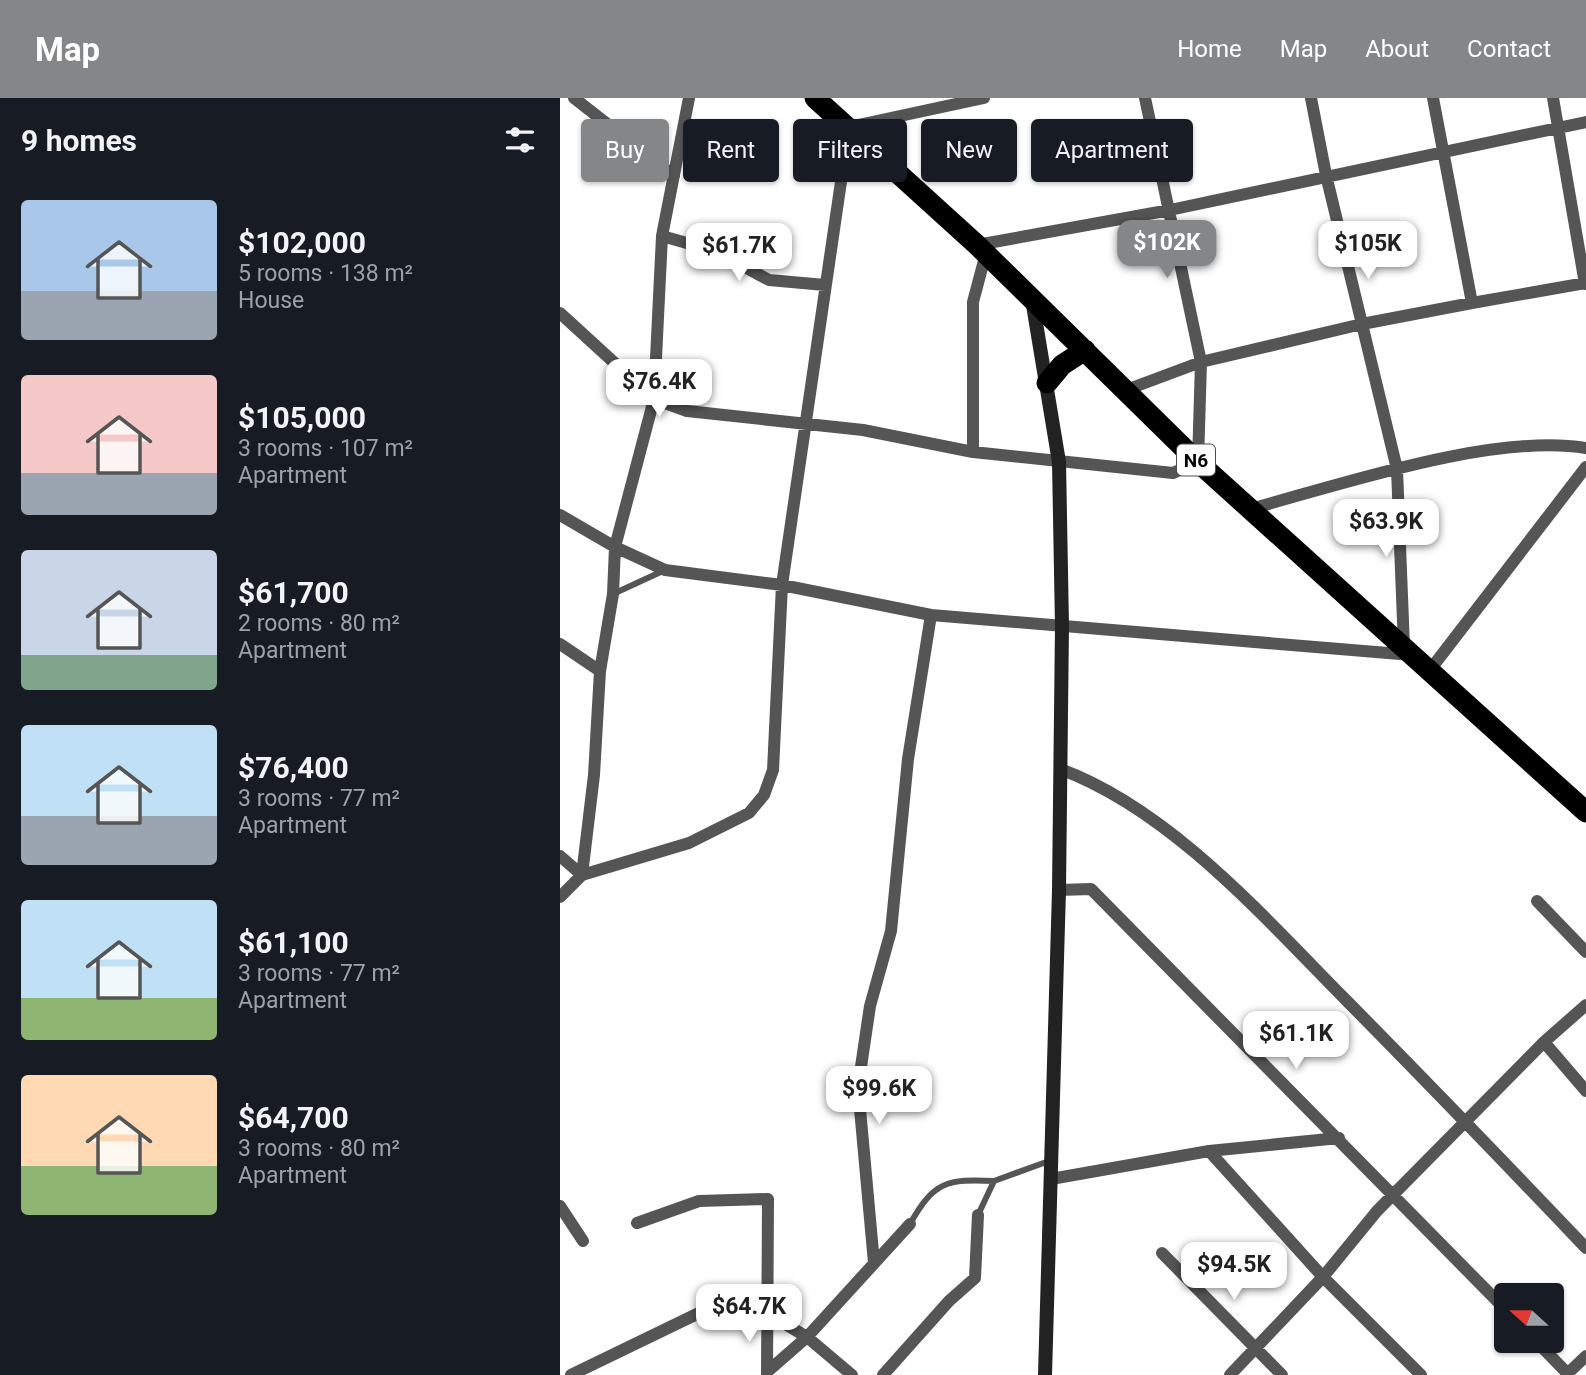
<!DOCTYPE html>
<meta charset="utf-8">
<style>
:root{--surface:#171b24;--page:#20242c;--text:#f1f3f6;--muted:#9ea1a6;--accent:#858687}
body{margin:0;font-family:Roboto,sans-serif;background:var(--page);color:var(--text);height:100vh;display:flex;flex-direction:column;font-size:26px;white-space:nowrap}
*{box-sizing:border-box;margin:0}
p{font-size:23px;color:var(--muted)}
.icon{flex:none;width:38px;height:38px;fill:none;stroke:currentColor;stroke-width:2;stroke-linecap:round;stroke-linejoin:round}
.map{position:relative;flex:1;overflow:hidden}
.side{display:flex;flex-direction:column;background:var(--surface);width:560px}
.side>*{flex:none}
.guide{position:absolute;left:21px;top:21px;width:665px;height:63px;display:flex;gap:14px}
.needle{width:46px;rotate:291deg}
.fabs{position:absolute;left:934px;top:1185px;display:grid;gap:14px}
.fabs a{display:grid;place-items:center;width:70px;height:70px;border-radius:7px;background:var(--surface);box-shadow:0 2px 5px #0004;font-size:35px}
.price{position:absolute;translate:-50% -60px;padding:0 16px;border-radius:14px;background:#fff;color:#222;font-size:23px;line-height:46px;filter:drop-shadow(0 2px 4px #0008)}
.price::after{content:'';position:absolute;left:50%;top:42px;width:21px;height:16px;margin-left:-10px;background:inherit;clip-path:polygon(0 0,100% 0,50% 100%)}
.price.selected{background:var(--accent);color:#fff}
ul{padding:0;list-style:none}
li{display:flex;align-items:center;gap:21px;height:175px;padding:0 21px}
li span{display:grid;place-items:center;flex:none;width:196px;height:140px;border-radius:7px;color:#555}
li>.icon{margin-inline-start:auto}
span .icon{width:84px;height:84px;fill:#fffc;stroke-width:1}
li b{font-size:30px}
h2{display:flex;justify-content:space-between;align-items:center;height:84px;padding:0 21px;font-size:30px}
.pill{padding:0 24px;border-radius:7px;background:var(--surface);box-shadow:0 2px 5px #0004;font-size:24px;line-height:63px}
.pill.selected{background:var(--accent);color:#fff}
header{display:flex;align-items:center;gap:42px;box-sizing:border-box;height:98px;padding:0 35px;background:var(--accent);color:#fff}
header strong{font-size:33px}
nav{display:flex;gap:38px;margin-inline-start:auto;font-size:24px}
main{display:flex;flex:1;min-height:0}
.map>svg:first-child{display:block}
</style>
<header>
<strong>Map</strong>
<nav><a>Home</a><a>Map</a><a>About</a><a>Contact</a></nav>
</header>
<main>
<section class="side">
<h2>9 homes<svg class="icon" aria-label="filters" viewBox="0 0 24 24"><path d="M4 7h16M4 17h16"/><circle cx="9" cy="7" r="2"/><circle cx="15" cy="17" r="2"/></svg></h2>
<ul>
<li><span style="background:linear-gradient(#a9c7e8 65%,#9aa5b1 0)"><svg class="icon" aria-label="home" viewBox="0 0 24 24"><path d="M3 11l9-7 9 7M6 9v11h12V9"/></svg></span><div><b>$102,000</b><p>5 rooms · 138 m²</p><p>House</p></div></li>
<li><span style="background:linear-gradient(#f6c9c9 70%,#9aa5b1 0)"><svg class="icon" aria-label="home" viewBox="0 0 24 24"><path d="M3 11l9-7 9 7M6 9v11h12V9"/></svg></span><div><b>$105,000</b><p>3 rooms · 107 m²</p><p>Apartment</p></div></li>
<li><span style="background:linear-gradient(#c9d6e8 75%,#7fa58c 0)"><svg class="icon" aria-label="home" viewBox="0 0 24 24"><path d="M3 11l9-7 9 7M6 9v11h12V9"/></svg></span><div><b>$61,700</b><p>2 rooms · 80 m²</p><p>Apartment</p></div></li>
<li><span style="background:linear-gradient(#bfe0f5 65%,#9aa5b1 0)"><svg class="icon" aria-label="home" viewBox="0 0 24 24"><path d="M3 11l9-7 9 7M6 9v11h12V9"/></svg></span><div><b>$76,400</b><p>3 rooms · 77 m²</p><p>Apartment</p></div></li>
<li><span style="background:linear-gradient(#bfe0f5 70%,#8fb573 0)"><svg class="icon" aria-label="home" viewBox="0 0 24 24"><path d="M3 11l9-7 9 7M6 9v11h12V9"/></svg></span><div><b>$61,100</b><p>3 rooms · 77 m²</p><p>Apartment</p></div></li>
<li><span style="background:linear-gradient(#ffd9b3 65%,#8fb573 0)"><svg class="icon" aria-label="home" viewBox="0 0 24 24"><path d="M3 11l9-7 9 7M6 9v11h12V9"/></svg></span><div><b>$64,700</b><p>3 rooms · 80 m²</p><p>Apartment</p></div></li>
</ul>
</section>
<div class="map">
<svg width="1026" height="1277" viewBox="0 0 1026 1277">
<rect width="100%" height="100%" fill="#fff"/>
<g fill="none" stroke-linecap="round" stroke-linejoin="round">
<path stroke="#555" stroke-width="6" d="M 53,496 L 105,472
M 418,1117 L 434,1083 L 489,1063
M 350,1126 C 374,1083 387,1081 434,1083"/>
<path stroke="#555" stroke-width="12" d="M 14,0 L 114,78
M 751,0 L 766,77 L 837,371 L 844,549
M 993,0 L 1025,186
M 102,138 L 155,153 L 209,182 L 265,187
M 417,147 L 610,112 L 1026,24
M 912,205 L 1026,185
M 0,215 L 94,301 L 127,313 L 303,332 L 413,354 L 613,375 L 638,364 L 641,264 L 585,0
M 566,292 L 641,264 L 802,226 L 912,205 L 873,0
M 413,354 L 413,204 L 426,155
M 690,411 C 783,386 933,335 1026,350
M 0,417 L 55,449 L 105,472 L 222,487 L 371,517 L 852,557
M 0,546 L 40,573
M 870,572 L 1026,369
M 500,671 C 609,711 703,818 783,899 C 865,982 946,1066 1026,1150
M 0,758 L 22,777
M 22,777 L 34,677 L 40,573 L 53,496 L 55,449 L 94,301 L 102,138 L 129,0
M 499,792 L 531,791 L 947,1213
M 0,799 L 22,777 L 129,745 L 189,715 L 204,697 L 213,672 L 222,487 L 289,29 L 424,0
M 977,803 L 1026,854
M 984,944 L 1026,993
M 649,1053 L 763,1179 L 861,1277
M 491,1081 L 649,1053 L 779,1040
M 0,1108 L 23,1143
M 77,1125 L 139,1103 L 208,1101 L 207,1277
M 602,1155 L 722,1277
M 314,1165 L 298,989 L 310,908 L 331,833 L 348,661 L 371,517
M 975,1242 L 1009,1277
M 207,1274 L 247,1239 L 350,1126
M 11,1277 L 139,1215 L 205,1214 L 247,1239 L 292,1277
M 323,1277 L 389,1203 L 415,1180 L 418,1117
M 670,1277 L 763,1179 L 817,1113 L 984,944 L 1026,907
M 1006,1277 L 1026,1258"/>
<path stroke="#222" stroke-width="14" d="M 472,201 L 499,364 L 502,528 L 499,792 L 485,1277"/>
<path stroke="#000" stroke-width="21" d="M 255,0 L 417,147 L 638,364 L 1026,714
M 487,285 L 502,267 L 525,252"/>
</g>
<g text-anchor="middle" stroke-width="5" stroke-linejoin="round" paint-order="stroke">
<rect fill="#fff" stroke="#4c4c4c" stroke-width="2" x="617" y="346.5" width="38" height="31" rx="5"/>
<g font-size="19" font-weight="bold" fill="#000">
<text x="636" y="369">N6</text>
</g>
</g>
</svg>
<div class="fabs">
<a><svg class="needle" viewBox="-14 -14 28 28"><path d="M0-13l5 13h-10z" fill="#e53935"/><path d="M0 13l5-13h-10z" fill="#9ea1a6"/></svg></a>
</div>
<b class="price selected" style="left:607px;top:182px">$102K</b>
<b class="price" style="left:808px;top:183px">$105K</b>
<b class="price" style="left:179px;top:185px">$61.7K</b>
<b class="price" style="left:99px;top:321px">$76.4K</b>
<b class="price" style="left:826px;top:461px">$63.9K</b>
<b class="price" style="left:736px;top:973px">$61.1K</b>
<b class="price" style="left:319px;top:1028px">$99.6K</b>
<b class="price" style="left:674px;top:1204px">$94.5K</b>
<b class="price" style="left:189px;top:1246px">$64.7K</b>
<div class="guide">
<a class="pill selected">Buy</a>
<a class="pill">Rent</a>
<a class="pill">Filters</a>
<a class="pill">New</a>
<a class="pill">Apartment</a>
</div>
</div>
</main>
